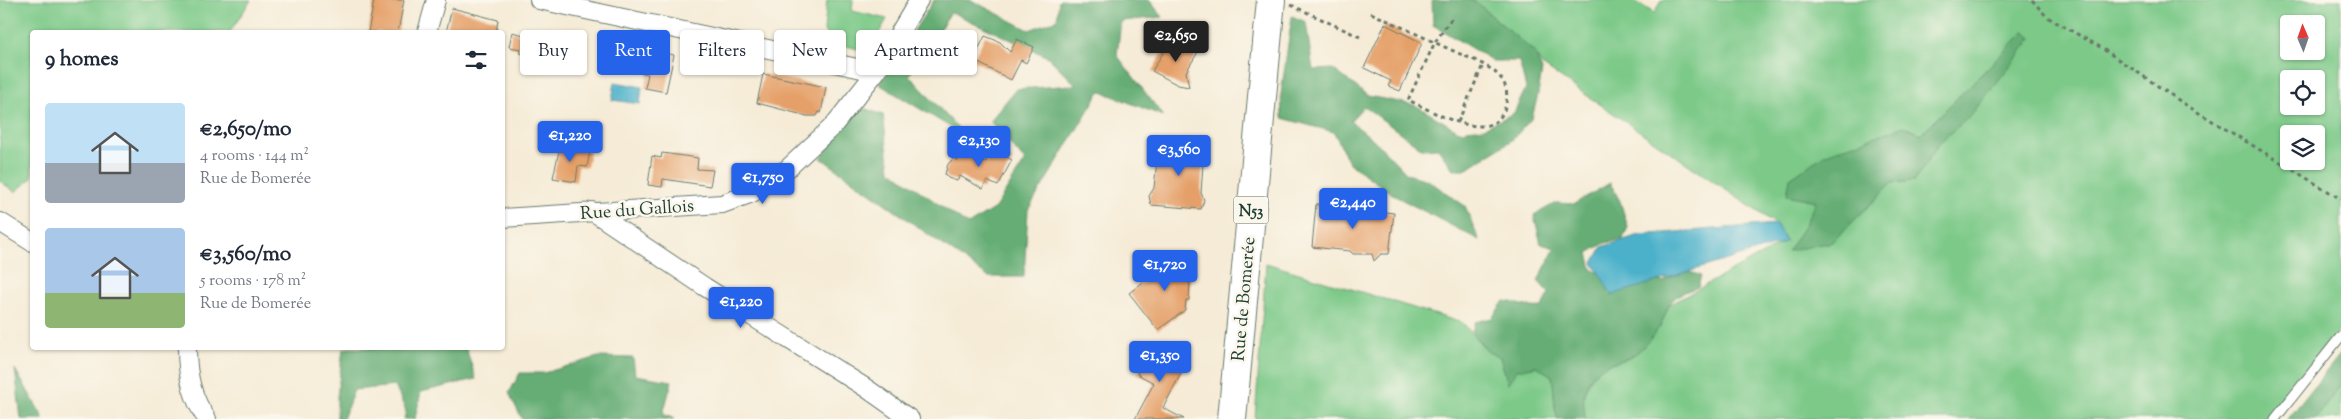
<!DOCTYPE html>
<meta charset="utf-8">
<style>
:root{--surface:#fff;--page:#f2f2f3;--text:#1f2937;--muted:#747a83;--accent:#2563eb}
body{margin:0;font-family:"Sorts Mill Goudy",serif;background:var(--page);color:var(--text);height:100vh;display:flex;flex-direction:column;font-size:19px;white-space:nowrap}
*{box-sizing:border-box;margin:0}
p{font-size:16px;color:var(--muted)}
.icon{flex:none;width:28px;height:28px;fill:none;stroke:currentColor;stroke-width:2;stroke-linecap:round;stroke-linejoin:round}
.map{position:relative;flex:1;overflow:hidden}
.panel{position:absolute;left:30px;top:30px;width:475px;height:320px;display:flex;flex-direction:column;background:var(--surface);border-radius:5px;box-shadow:0 1px 4px #0004}
.panel>*{flex:none}
.banner{position:absolute;left:520px;top:30px;width:475px;height:45px;display:flex;gap:10px}
.needle{width:32px;rotate:358deg}
.buttons{position:absolute;left:2280px;top:15px;display:grid;gap:10px}
.buttons a{display:grid;place-items:center;width:45px;height:45px;border-radius:5px;background:var(--surface);box-shadow:0 1px 4px #0004;font-size:25px}
.price{position:absolute;translate:-50% -42px;padding:0 11px;border-radius:5px;background:var(--accent);color:#fff;font-size:16px;line-height:32px;filter:drop-shadow(0 1px 2px #0008)}
.price::after{content:'';position:absolute;left:50%;top:30px;width:15px;height:11px;margin-left:-8px;background:inherit;clip-path:polygon(0 0,100% 0,50% 100%)}
.price.active{background:#222;color:#fff}
ul{padding:0;list-style:none}
li{display:flex;align-items:center;gap:15px;height:125px;padding:0 15px}
li span{display:grid;place-items:center;flex:none;width:140px;height:100px;border-radius:5px;color:#555}
li>.icon{margin-inline-start:auto}
span .icon{width:60px;height:60px;fill:#fffc;stroke-width:1}
li b{font-size:21px}
h2{display:flex;justify-content:space-between;align-items:center;height:60px;padding:0 15px;font-size:21px}
.tag{padding:0 18px;border-radius:5px;background:var(--surface);box-shadow:0 1px 4px #0004;font-size:18px;line-height:45px}
.tag.active{background:var(--accent);color:#fff}
.map>svg:first-child{display:block}
</style>
<div class="map">
<svg width="2341" height="419" viewBox="0 0 2341 419">
<rect width="100%" height="100%" fill="#fbf7ec"/>
<filter id="ink" filterUnits="userSpaceOnUse"><feTurbulence type="fractalNoise" baseFrequency=".02" numOctaves="2"/><feDisplacementMap in="SourceGraphic" scale="10" xChannelSelector="R" yChannelSelector="G"/><feConvolveMatrix kernelMatrix="1 2 1 2 8 2 1 2 1" color-interpolation-filters="sRGB"/></filter>
<filter id="wash" filterUnits="userSpaceOnUse"><feTurbulence type="fractalNoise" baseFrequency=".0096" numOctaves="4" result="noise"/><feDisplacementMap in="SourceGraphic" scale="20" xChannelSelector="R" yChannelSelector="G"/><feGaussianBlur stdDeviation="1.12" result="paint"/><feColorMatrix in="noise" values="0 0 0 0 0 0 0 0 0 0 0 0 0 0 0 0 0 1.4 0 .05"/><feComposite in="paint" operator="in"/></filter>
<g filter="url(#wash)">
<rect width="100%" height="100%" fill="#f5ebd6"/>
<path fill="#7cc988" stroke="#4e835e" fill-rule="evenodd" d="M 0,0 L 251,0 L 230,32 L 32,32 L 32,178 L 15,192 L 0,181 Z
M 827,0 L 853,0 L 852,11 L 887,19 L 868,52 L 829,41 L 824,30 Z
M 1469,0 L 1633,0 L 1654,13 L 1662,0 L 2341,0 L 2341,328 L 2265,419 L 1585,419 L 1582,403 L 1585,390 L 1593,375 L 1606,363 L 1624,360 L 1661,325 L 1669,305 L 1786,241 L 1776,224 L 1542,65 L 1535,53 L 1477,3 ZM 2289,24 L 2316,24 L 2316,51 L 2289,51 ZM 2024,32 L 2032,38 L 1970,116 L 1941,140 L 1914,181 L 1892,183 L 1832,242 L 1789,250 L 1805,225 L 1816,201 L 1787,195 L 1921,134 ZM 2289,79 L 2316,79 L 2316,106 L 2289,106 ZM 2289,134 L 2316,134 L 2316,161 L 2289,161 Z
M 1266,263 L 1463,323 L 1488,352 L 1500,357 L 1508,383 L 1517,370 L 1536,366 L 1552,376 C 1555,390 1553,406 1558,419 L 1255,419 Z
M 2341,384 L 2341,419 L 2316,419 Z"/>
<path fill="#65ad74" stroke="#427554" d="M 934,0 L 971,0 L 1029,30 L 1057,20 L 1059,0 L 1149,0 L 1163,17 L 1121,21 L 1117,55 L 1163,116 L 1100,91 L 1028,210 L 1024,277 L 988,277 L 821,158 L 858,106 L 883,115 L 890,170 L 968,225 L 995,208 L 1025,161 L 990,121 L 1016,89 L 1076,85 L 1048,57 L 951,12 L 909,75 L 965,136 L 879,84 Z
M 1432,0 L 1469,0 L 1477,3 L 1535,53 L 1542,70 L 1538,94 L 1532,118 L 1512,140 L 1466,169 L 1453,169 L 1438,148 L 1422,149 L 1364,106 L 1350,121 L 1375,141 L 1407,174 L 1428,180 L 1465,206 L 1479,240 L 1395,196 L 1349,163 L 1334,132 L 1282,118 L 1281,94 L 1292,16 L 1306,22 L 1313,70 L 1333,69 L 1368,96 L 1415,105 L 1459,131 L 1484,128 L 1514,113 L 1526,88 L 1519,61 L 1493,61 L 1433,25 Z
M 2024,32 L 2032,38 L 1970,116 L 1941,141 L 1914,181 L 1892,183 L 1832,242 L 1788,251 L 1805,225 L 1816,201 L 1787,195 L 1790,178 L 1826,154 L 1904,126 L 1921,134 Z
M 1610,183 L 1620,201 L 1628,227 L 1623,239 L 1605,243 L 1588,253 L 1592,269 L 1606,277 L 1607,290 C 1630,295 1642,275 1663,282 L 1685,270 L 1701,276 L 1698,287 C 1691,290 1682,292 1676,297 C 1666,305 1666,316 1660,326 C 1654,335 1647,343 1640,350 C 1626,364 1606,359 1593,375 C 1580,392 1584,401 1585,419 L 1558,419 C 1553,406 1555,390 1552,376 L 1536,366 L 1517,370 L 1508,384 L 1500,357 L 1488,352 L 1472,333 L 1475,322 L 1492,318 L 1504,301 C 1517,302 1529,309 1542,307 L 1549,293 L 1538,281 L 1555,248 L 1541,244 L 1534,215 L 1556,203 L 1574,204 Z
M 348,348 L 466,348 L 476,379 L 421,392 L 415,419 L 404,419 L 406,411 L 395,386 L 354,390 L 343,419 L 337,419 L 337,397 L 343,349 Z
M 2341,353 L 2341,384 L 2316,419 L 2288,419 Z
M 598,357 L 633,358 L 635,375 L 672,381 L 663,414 L 674,419 L 522,419 L 509,393 L 520,373 L 544,373 Z
M 15,369 L 44,419 L 21,419 Z"/>
<path fill="#4bb1ca" stroke="#35777f" d="M 615,82 L 642,87 L 640,104 L 612,100 Z
M 1776,224 L 1786,242 L 1612,295 L 1593,263 L 1602,247 L 1639,235 Z"/>
<g id="blocks">
<path fill="#e5a069" d="M 374,0 L 404,0 L 398,32 L 368,32 Z
M 452,8 L 498,20 L 496,32 L 446,32 Z
M 1385,24 L 1422,43 L 1400,91 L 1388,86 L 1391,81 L 1364,68 Z
M 512,32 L 524,35 L 525,32 L 555,38 L 551,60 L 520,53 L 521,49 L 509,47 Z
M 985,36 L 1000,42 L 1010,52 L 1017,39 L 1034,47 L 1026,63 L 1021,60 L 1011,80 L 973,60 Z
M 1172,38 L 1198,52 L 1186,72 L 1189,87 L 1178,85 L 1152,71 Z
M 628,45 L 674,55 L 666,92 L 645,88 L 648,74 L 623,69 Z
M 763,74 L 826,87 L 821,113 L 819,112 L 817,116 L 807,116 L 757,103 Z
M 1154,145 L 1207,149 L 1208,159 L 1203,164 L 1201,193 L 1204,200 L 1201,209 L 1151,205 L 1149,196 L 1154,188 L 1157,160 L 1152,154 Z
M 560,146 L 590,151 L 587,167 L 578,166 L 576,182 L 553,178 Z
M 964,149 L 986,162 L 993,149 L 1012,160 L 998,186 L 987,181 L 983,189 L 960,176 L 957,181 L 948,178 L 945,174 L 948,164 L 954,158 L 958,160 Z
M 662,153 L 698,158 L 697,169 L 713,170 L 710,186 L 663,179 L 662,187 L 648,185 L 652,156 L 661,158 Z
M 1316,204 L 1394,213 L 1389,254 L 1381,254 L 1374,261 L 1372,254 L 1353,254 L 1350,251 L 1312,247 Z
M 1173,259 L 1191,259 L 1189,300 L 1186,300 L 1185,310 L 1158,330 L 1129,293 Z
M 1152,345 L 1187,362 L 1163,408 L 1184,419 L 1135,419 L 1154,383 L 1137,374 Z"/>
</g>
</g>
<g filter="url(#ink)">
<use href="#blocks" fill-opacity="0" stroke="#6a7a6d" stroke-width="1"/>
<g fill="none" stroke-linecap="round" stroke-linejoin="round">
<g stroke="#6a7a6d" stroke-width="11">
<path id="service" d="M 2275,419 L 2341,336"/>
</g>
<g stroke="#6a7a6d" stroke-width="20">
<path id="minor" d="M 539,0 L 876,72
M 427,32 L 436,0
M 592,211 L 705,287 L 866,388 L 910,419
M 502,218 L 722,204 L 752,193 L 787,169 L 833,126 L 876,72 L 919,0
M 0,222 L 32,242
M 187,348 C 187,373 192,399 207,419"/>
</g>
<g stroke="#6a7a6d" stroke-width="30">
<path id="primary" d="M 1232,419 L 1271,0"/>
</g>
<path stroke="#6a7a6d" stroke-width="3" stroke-dasharray="4 4" stroke-linecap="butt" d="M 2032,0 L 2047,17 L 2100,47 L 2186,105 L 2341,199
M 1291,5 L 1360,37
M 1371,13 C 1400,26 1429,40 1458,53 C 1471,59 1487,64 1498,75 C 1506,82 1508,93 1506,103 C 1497,151 1433,111 1408,100 L 1435,42 L 1454,15
M 1458,122 L 1483,65"/>
<use href="#service" stroke="#fff" stroke-width="9"/>
<use href="#minor" stroke="#fff" stroke-width="18"/>
<use href="#primary" stroke="#fff" stroke-width="28"/>
</g>
</g>
<g text-anchor="middle" stroke-width="5" stroke-linejoin="round" paint-order="stroke">
<rect fill="#fbf7ec" stroke="#61756b" stroke-width="1" x="1233.5" y="196.5" width="35" height="27" rx="4"/>
<g font-size="16" font-weight="bold" fill="#1f3d34">
<text x="1251" y="216">N53</text>
</g>
<g font-size="18" fill="#1f3d34" stroke="#fbf7ec">
<text transform="translate(637 209) rotate(-4)" y="6">Rue du Gallois</text>
<text transform="translate(1243 299) rotate(-85)" y="6">Rue de Bomerée</text>
</g>
</g>
</svg>
<div class="buttons">
<a><svg class="needle" viewBox="-14 -14 28 28"><path d="M0-13l5 13h-10z" fill="#e53935"/><path d="M0 13l5-13h-10z" fill="#747a83"/></svg></a>
<a><svg class="icon" aria-label="locate" viewBox="0 0 24 24"><circle cx="12" cy="12" r="6"/><path d="M12 2v4M12 18v4M2 12h4M18 12h4"/></svg></a>
<a><svg class="icon" aria-label="layers" viewBox="0 0 24 24"><path d="M12 4l9 5-9 5-9-5zM3 14l9 5 9-5"/></svg></a>
</div>
<b class="price active" style="left:1176px;top:63px">€2,650</b>
<b class="price" style="left:570px;top:163px">€1,220</b>
<b class="price" style="left:979px;top:168px">€2,130</b>
<b class="price" style="left:1179px;top:177px">€3,560</b>
<b class="price" style="left:763px;top:205px">€1,750</b>
<b class="price" style="left:1353px;top:230px">€2,440</b>
<b class="price" style="left:1165px;top:292px">€1,720</b>
<b class="price" style="left:741px;top:329px">€1,220</b>
<b class="price" style="left:1160px;top:383px">€1,350</b>
<div class="banner">
<a class="tag">Buy</a>
<a class="tag active">Rent</a>
<a class="tag">Filters</a>
<a class="tag">New</a>
<a class="tag">Apartment</a>
</div>
<section class="panel">
<h2>9 homes<svg class="icon" aria-label="filters" viewBox="0 0 24 24"><path d="M4 7h16M4 17h16"/><circle cx="9" cy="7" r="2"/><circle cx="15" cy="17" r="2"/></svg></h2>
<ul>
<li><span style="background:linear-gradient(#bfe0f5 60%,#9aa5b1 0)"><svg class="icon" aria-label="home" viewBox="0 0 24 24"><path d="M3 11l9-7 9 7M6 9v11h12V9"/></svg></span><div><b>€2,650/mo</b><p>4 rooms · 144 m²</p><p>Rue de Bomerée</p></div></li>
<li><span style="background:linear-gradient(#a9c7e8 65%,#8fb573 0)"><svg class="icon" aria-label="home" viewBox="0 0 24 24"><path d="M3 11l9-7 9 7M6 9v11h12V9"/></svg></span><div><b>€3,560/mo</b><p>5 rooms · 178 m²</p><p>Rue de Bomerée</p></div></li>
</ul>
</section>
</div>
